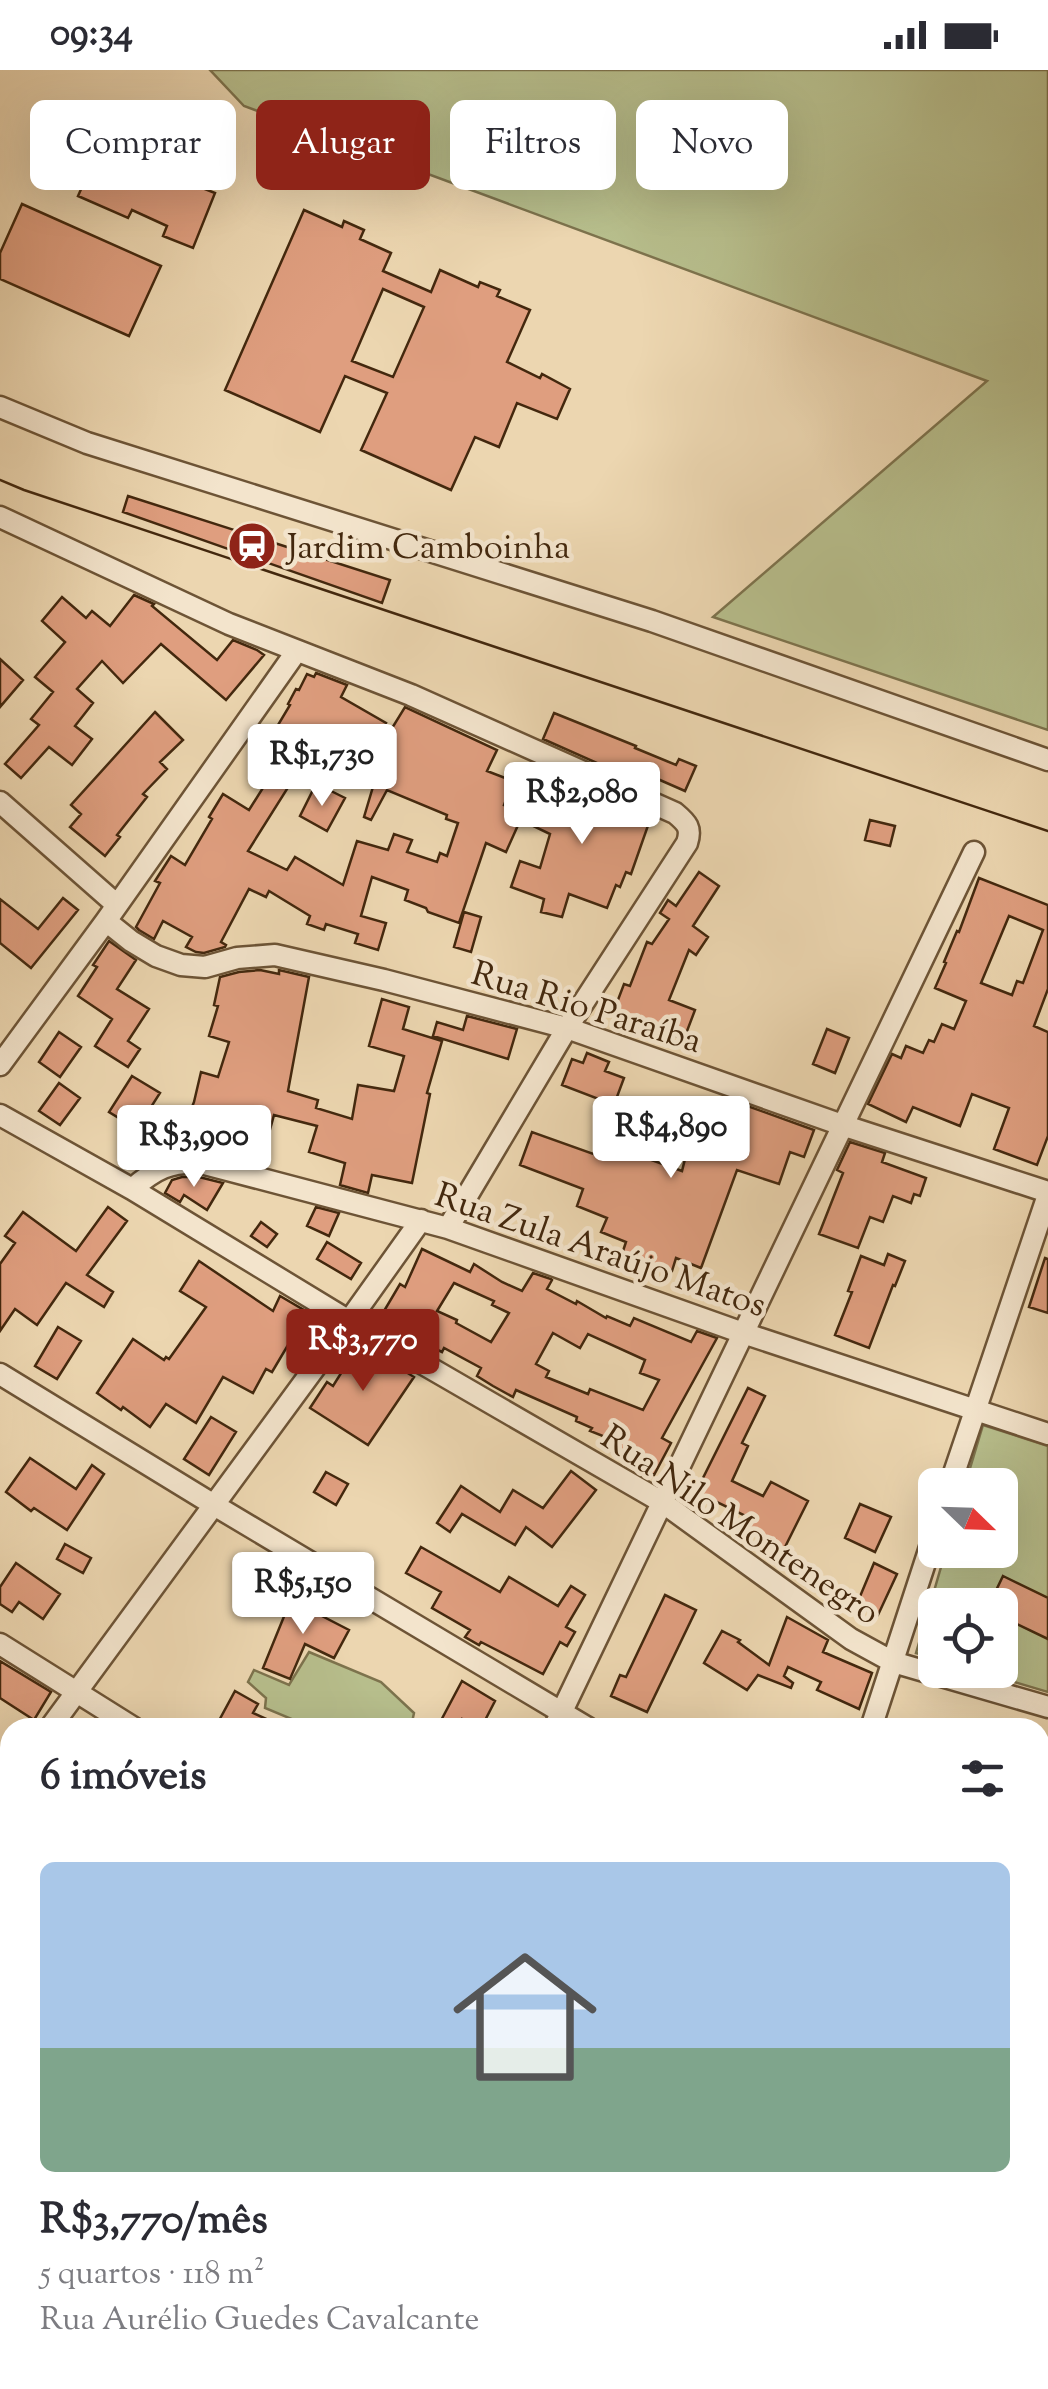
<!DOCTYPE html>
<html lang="pt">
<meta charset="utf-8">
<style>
:root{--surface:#fff;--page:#f7f7f7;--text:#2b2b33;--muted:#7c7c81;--line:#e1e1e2;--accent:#8f2418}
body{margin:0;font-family:"Sorts Mill Goudy",serif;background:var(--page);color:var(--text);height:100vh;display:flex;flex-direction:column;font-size:38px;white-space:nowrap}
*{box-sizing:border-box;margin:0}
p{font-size:32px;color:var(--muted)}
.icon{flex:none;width:55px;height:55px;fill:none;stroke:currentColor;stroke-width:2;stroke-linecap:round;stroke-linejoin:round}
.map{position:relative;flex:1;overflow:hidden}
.drawer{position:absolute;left:0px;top:1648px;width:1050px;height:672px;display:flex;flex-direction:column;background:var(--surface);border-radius:30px 30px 0 0;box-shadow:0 10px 40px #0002}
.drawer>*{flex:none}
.banner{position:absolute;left:30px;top:30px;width:990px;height:90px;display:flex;gap:20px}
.needle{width:65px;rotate:113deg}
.buttons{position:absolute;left:918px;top:1398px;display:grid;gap:20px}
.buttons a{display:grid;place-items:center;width:100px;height:100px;border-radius:15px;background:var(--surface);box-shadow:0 10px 40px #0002;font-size:50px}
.price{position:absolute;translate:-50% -85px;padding:0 22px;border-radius:10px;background:#fff;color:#222;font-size:32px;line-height:65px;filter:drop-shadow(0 2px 5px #0008)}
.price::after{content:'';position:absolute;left:50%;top:60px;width:30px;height:22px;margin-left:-15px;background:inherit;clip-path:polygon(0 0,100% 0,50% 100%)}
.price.selected{background:var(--accent);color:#fff}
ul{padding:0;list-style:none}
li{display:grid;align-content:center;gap:20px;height:530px;padding:0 40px}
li+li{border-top:2px solid var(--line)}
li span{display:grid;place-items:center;height:310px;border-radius:15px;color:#555}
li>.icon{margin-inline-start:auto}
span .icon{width:180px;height:180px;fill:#fffc;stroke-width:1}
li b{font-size:42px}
h2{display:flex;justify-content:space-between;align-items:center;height:120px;padding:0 40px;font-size:42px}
.tag{padding:0 35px;border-radius:15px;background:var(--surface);box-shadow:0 10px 40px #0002;font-size:35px;line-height:90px}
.tag.selected{background:var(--accent);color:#fff}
.status{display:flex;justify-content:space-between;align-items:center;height:70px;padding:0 50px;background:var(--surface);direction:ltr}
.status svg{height:28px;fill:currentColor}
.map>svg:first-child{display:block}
</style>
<div class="status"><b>09:34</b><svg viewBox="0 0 49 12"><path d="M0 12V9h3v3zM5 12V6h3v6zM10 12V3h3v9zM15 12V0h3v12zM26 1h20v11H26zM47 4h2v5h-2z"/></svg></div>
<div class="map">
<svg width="1048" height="2319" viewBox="0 0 1048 2319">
<rect width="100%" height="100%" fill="#ecd6b0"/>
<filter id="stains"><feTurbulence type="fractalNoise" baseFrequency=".002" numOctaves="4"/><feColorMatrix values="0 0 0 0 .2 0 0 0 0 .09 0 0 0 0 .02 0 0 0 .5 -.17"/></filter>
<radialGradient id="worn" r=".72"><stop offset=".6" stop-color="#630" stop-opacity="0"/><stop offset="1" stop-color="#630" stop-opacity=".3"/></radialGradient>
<path fill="#b7be8c" stroke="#7d734d" stroke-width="2.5" d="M 210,0 L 1048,0 L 1048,660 L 713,547 L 987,311 L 244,36 Z
M 983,1355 L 1048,1376 L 1048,1622 L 974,1600 L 1000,1600 L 1000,1535 L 935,1535 L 935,1588 L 916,1583 L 946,1480 L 1000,1480 L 1000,1415 L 965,1415 Z
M 309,1582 L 381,1612 L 414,1643 L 411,1657 L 299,1657 L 299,1652 L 265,1638 L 266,1628 L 248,1612 L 254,1600 L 289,1615 Z"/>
<path fill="#df9e7f" stroke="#43280e" stroke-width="2.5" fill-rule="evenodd" d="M 80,46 L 184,91 L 177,108 L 215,123 L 193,178 L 163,166 L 167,156 L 132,140 L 128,148 L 78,126 L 82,117 L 54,105 Z
M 22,134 L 161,196 L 129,266 L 0,209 L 0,183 Z
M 304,140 L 342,157 L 344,151 L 364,160 L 360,169 L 391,183 L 383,201 L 431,222 L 440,200 L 478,217 L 480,212 L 500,220 L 497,226 L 530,240 L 507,292 L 540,308 L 542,304 L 570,319 L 557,349 L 517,333 L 499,377 L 475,367 L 451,420 L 361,380 L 387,323 L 345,306 L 320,362 L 225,320 ZM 383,219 L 424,237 L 393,307 L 352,291 Z
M 128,426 L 390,510 L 382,533 L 123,442 Z
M 134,525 L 154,534 L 152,536 L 217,590 L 233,570 L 257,580 L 264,585 L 226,630 L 161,574 L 123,613 L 102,591 L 77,619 L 93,633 L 75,656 L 92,669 L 72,695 L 49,677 L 21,708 L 5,694 L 39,655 L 31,649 L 53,622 L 35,607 L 65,572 L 42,551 L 62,527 L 86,548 L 92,541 L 110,556 Z
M 0,589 L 23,610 L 0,637 Z
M 316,603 L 347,615 L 341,627 L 386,653 L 366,689 L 317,661 L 300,690 L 304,692 L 248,781 L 287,800 L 295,787 L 343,815 L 357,771 L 388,780 L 394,764 L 412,770 L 407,782 L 437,792 L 440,783 L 447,786 L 458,753 L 446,749 L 447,745 L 387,720 L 371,750 L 364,747 L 389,663 L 405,637 L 497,680 L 487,701 L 513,711 L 504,735 L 523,744 L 506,782 L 486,773 L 459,853 L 428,842 L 426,838 L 405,830 L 408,820 L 372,807 L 361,846 L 386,853 L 378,880 L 355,873 L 358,864 L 326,854 L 324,860 L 307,854 L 310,846 L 269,821 L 266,827 L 249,819 L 221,872 L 226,875 L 225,877 L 204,883 L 196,882 L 186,877 L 192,867 L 163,851 L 154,869 L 139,860 L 136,857 L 160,813 L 155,811 L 171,786 L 185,795 L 212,749 L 209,747 L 223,724 L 249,740 L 271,705 L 278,699 L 289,676 L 272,665 L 290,635 L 288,634 L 296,619 L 299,620 L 307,604 L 314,607 Z
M 155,642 L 183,670 L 160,692 L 167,699 L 143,724 L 147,727 L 117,765 L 120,767 L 105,786 L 70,757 L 81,744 L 71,735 Z
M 554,643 L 636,676 L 635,678 L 676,695 L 679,689 L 696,696 L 685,721 L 628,696 L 624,705 L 543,669 Z
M 554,704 L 651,747 L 631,804 L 626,802 L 620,817 L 616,815 L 607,838 L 569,824 L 562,847 L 541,842 L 544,829 L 511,817 L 520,791 L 540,798 L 550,764 L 531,755 Z
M 313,720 L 325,726 L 329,720 L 345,728 L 327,761 L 300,746 Z
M 870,750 L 895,756 L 890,776 L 865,770 Z
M 699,802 L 719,816 L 693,856 L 708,867 L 696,885 L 689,880 L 669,930 L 695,940 L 684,969 L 613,943 L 624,914 L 630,916 L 647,872 L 652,874 L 669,849 L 660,843 L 668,830 L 676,836 Z
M 979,808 L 1048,835 L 1048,919 L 1034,956 L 1048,962 L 1048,1066 L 1037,1095 L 994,1079 L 1009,1038 L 972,1024 L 960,1056 L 913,1037 L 906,1052 L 868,1034 L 892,984 L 901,988 L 906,976 L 923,983 L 929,970 L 934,972 L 942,954 L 954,959 L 966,931 L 935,918 L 946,893 L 944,892 L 957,861 L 959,862 ZM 1009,846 L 1043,860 L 1023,913 L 1017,911 L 1012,925 L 981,913 Z
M 63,828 L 78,840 L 31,898 L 0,873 L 0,829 L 38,859 Z
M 464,842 L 481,847 L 471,882 L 454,877 Z
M 109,871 L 136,890 L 117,919 L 149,939 L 128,971 L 140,979 L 128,997 L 95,976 L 112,949 L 78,926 L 97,897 L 93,895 Z
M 260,900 L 279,904 L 279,900 L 309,907 L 288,1021 L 318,1030 L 316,1038 L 352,1049 L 358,1015 L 394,1021 L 404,986 L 369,976 L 382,929 L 409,937 L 403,959 L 442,971 L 427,1023 L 430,1024 L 412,1113 L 372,1105 L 368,1123 L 340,1115 L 345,1093 L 309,1082 L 317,1056 L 274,1045 L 265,1078 L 226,1066 L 222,1084 L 204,1080 L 188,1079 L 189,1077 L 178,1073 L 194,1032 L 201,1002 L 218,1007 L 229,972 L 209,966 L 218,936 L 214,935 L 220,907 L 239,902 Z
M 467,946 L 517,959 L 508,989 L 433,966 L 437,952 L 463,960 Z
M 827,959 L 849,968 L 835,1003 L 813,994 Z
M 59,962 L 81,977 L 60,1007 L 39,992 Z
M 587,983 L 609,992 L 605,1001 L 624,1008 L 614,1035 L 562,1015 L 572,989 L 583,993 Z
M 132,1006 L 160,1023 L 137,1059 L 109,1042 Z
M 59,1013 L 80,1028 L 60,1055 L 39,1041 Z
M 728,1029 L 814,1060 L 804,1087 L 790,1082 L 779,1114 L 737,1100 L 701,1198 L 676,1188 L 672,1201 L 622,1184 L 626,1172 L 601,1162 L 607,1148 L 577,1136 L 583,1119 L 520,1095 L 532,1062 L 596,1085 L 598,1079 L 626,1089 L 638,1035 L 655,1039 L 643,1087 L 682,1101 L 690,1069 L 710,1074 Z
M 850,1072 L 885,1083 L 882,1092 L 926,1108 L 920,1126 L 914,1124 L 911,1133 L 893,1126 L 883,1152 L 870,1147 L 858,1178 L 819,1164 L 843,1103 L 837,1100 Z
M 182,1107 L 199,1107 L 223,1113 L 207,1140 L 184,1125 L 180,1132 L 165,1123 L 172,1110 Z
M 108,1137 L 127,1151 L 87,1205 L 113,1222 L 104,1237 L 66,1213 L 37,1255 L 15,1239 L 0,1261 L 0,1194 L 15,1173 L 5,1166 L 23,1142 L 76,1181 Z
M 316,1137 L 339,1143 L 329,1166 L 307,1156 Z
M 261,1152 L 277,1164 L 267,1177 L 251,1166 Z
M 327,1172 L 361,1193 L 351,1209 L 317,1189 Z
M 422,1179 L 470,1202 L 474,1194 L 502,1212 L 522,1221 L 533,1203 L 551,1209 L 552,1210 L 547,1219 L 576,1234 L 577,1231 L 606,1248 L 607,1246 L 630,1256 L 634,1248 L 691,1272 L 697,1261 L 717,1268 L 662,1368 L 671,1373 L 654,1405 L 604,1378 L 608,1368 L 590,1361 L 592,1358 L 576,1351 L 577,1347 L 516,1320 L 513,1327 L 493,1316 L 477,1306 L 481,1298 L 444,1278 L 442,1282 L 425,1274 L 429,1266 L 384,1241 L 400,1214 L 405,1217 ZM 454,1213 L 494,1231 L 492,1235 L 509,1243 L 491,1272 L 456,1253 L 457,1250 L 437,1241 ZM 553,1263 L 580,1278 L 588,1264 L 645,1290 L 640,1303 L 659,1310 L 643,1340 L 590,1319 L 588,1324 L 546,1307 L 549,1301 L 536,1294 Z
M 888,1184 L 905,1191 L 895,1216 L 893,1215 L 869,1278 L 835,1265 L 852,1222 L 848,1221 L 861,1186 L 884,1195 Z
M 1045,1188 L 1048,1189 L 1048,1243 L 1029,1237 Z
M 199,1191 L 273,1241 L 280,1226 L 309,1243 L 291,1276 L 288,1275 L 272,1302 L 266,1299 L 253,1323 L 223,1307 L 196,1353 L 166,1334 L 150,1357 L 123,1337 L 121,1340 L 97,1323 L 133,1269 L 164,1290 L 166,1287 L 169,1289 L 206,1237 L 180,1221 Z
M 58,1257 L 81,1271 L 57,1309 L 35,1296 Z
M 360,1273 L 414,1307 L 368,1375 L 310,1338 L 327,1312 L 333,1316 Z
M 748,1318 L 765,1326 L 742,1373 L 748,1376 L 732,1411 L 763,1426 L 771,1412 L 808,1431 L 784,1479 L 746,1460 L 752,1449 L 696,1422 Z
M 211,1347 L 236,1362 L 209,1405 L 184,1389 Z
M 30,1388 L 76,1419 L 92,1395 L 104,1404 L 67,1460 L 34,1438 L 31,1441 L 6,1422 Z
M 571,1401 L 596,1420 L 552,1477 L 526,1457 L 515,1475 L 462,1444 L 450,1462 L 437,1453 L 461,1416 L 500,1442 L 513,1420 L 543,1438 Z
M 326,1402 L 348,1414 L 336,1435 L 314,1422 Z
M 860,1434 L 891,1447 L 875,1482 L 845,1468 Z
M 65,1474 L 91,1488 L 83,1503 L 57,1489 Z
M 421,1477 L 500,1522 L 509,1507 L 558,1536 L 571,1516 L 585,1525 L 566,1557 L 575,1562 L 567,1576 L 560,1572 L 543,1604 L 481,1572 L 479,1575 L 465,1567 L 470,1560 L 432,1538 L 441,1522 L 406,1503 Z
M 16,1493 L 60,1524 L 43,1549 L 19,1532 L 12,1542 L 0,1534 L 0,1517 Z
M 874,1493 L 897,1504 L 878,1545 L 856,1536 Z
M 1003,1506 L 1048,1528 L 1048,1569 L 1000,1546 L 1000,1535 L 989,1535 Z
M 298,1525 L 326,1538 L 322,1546 L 349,1560 L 334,1588 L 305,1574 L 290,1609 L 263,1598 L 285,1544 L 289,1545 Z
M 665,1525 L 696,1540 L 647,1642 L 611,1626 L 620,1605 L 626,1607 Z
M 787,1547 L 828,1570 L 823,1582 L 872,1603 L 859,1639 L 817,1620 L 821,1612 L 788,1597 L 784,1606 L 793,1613 L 791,1618 L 758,1605 L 747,1620 L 704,1593 L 722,1561 L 740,1570 L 738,1572 L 769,1595 Z
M 0,1591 L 51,1622 L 34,1650 L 0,1628 Z
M 462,1611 L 495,1631 L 481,1658 L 462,1649 L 458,1658 L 437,1658 Z
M 235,1621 L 258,1634 L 253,1643 L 286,1658 L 215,1658 Z"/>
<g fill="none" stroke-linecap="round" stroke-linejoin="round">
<g stroke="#6d5436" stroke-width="25">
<path id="minor" d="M 0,337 L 87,373 L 652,551 L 1048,690
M 0,447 L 229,554 L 411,625 L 675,743 C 687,753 692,758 687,773 L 567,958 L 448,1158
M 0,732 L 117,835
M 106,851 L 131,871 L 156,886 L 181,895 L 205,897 L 237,888 L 275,885 L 384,910 L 567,958 L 842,1055 L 1048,1122
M 0,995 L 106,851 L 296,582
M 0,1045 L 132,1119 L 349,1251 L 662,1432 L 851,1569 L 893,1592 L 1048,1637
M 132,1119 C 155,1099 170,1091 201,1093 L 448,1158 L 743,1263 L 1048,1364
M 0,1304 L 214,1435 L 588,1658
M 950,1415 L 1048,1125
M 0,1574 L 134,1658
M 50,1658 L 349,1251 L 421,1150
M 554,1658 L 974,782
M 871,1658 L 935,1462
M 0,1727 L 10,1713
M 0,1834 L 10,1840
M 1040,1871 L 1048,1873
M 0,2064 L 10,2070
M 1040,2105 L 1048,2107
M 0,2224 L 10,2230
M 149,2310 L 165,2319
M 406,2310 L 424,2319
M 863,2310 L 889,2319
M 647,2319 L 651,2310"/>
</g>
<g stroke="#43280e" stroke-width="35">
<path id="highway" d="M 0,2131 L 10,2137
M 0,2171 L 10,2177
M 231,2310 L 246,2319
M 326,2310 L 344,2319
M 385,2310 L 396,2319"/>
</g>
<use href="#minor" stroke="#f3e4cc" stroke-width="20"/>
<use href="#highway" stroke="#e6bb78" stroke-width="30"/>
<path stroke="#43280e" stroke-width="2.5" d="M 0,410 L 24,420 L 1048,761"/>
</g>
<defs>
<g id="station-disc" transform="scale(2.5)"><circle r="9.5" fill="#8f2418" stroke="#f3e4cc"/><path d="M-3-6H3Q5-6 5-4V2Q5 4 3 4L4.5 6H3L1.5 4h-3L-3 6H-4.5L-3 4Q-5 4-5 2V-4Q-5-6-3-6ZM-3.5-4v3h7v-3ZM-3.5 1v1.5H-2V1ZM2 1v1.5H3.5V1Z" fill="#fff"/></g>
</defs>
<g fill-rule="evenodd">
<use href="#station-disc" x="252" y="476"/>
</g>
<g text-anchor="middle" stroke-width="9" stroke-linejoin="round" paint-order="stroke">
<g font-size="35" fill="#43280e" stroke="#f3e4cc" text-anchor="start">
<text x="287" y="488">Jardim Camboinha</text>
</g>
<g font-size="35" fill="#43280e" stroke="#f3e4cc">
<text transform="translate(587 936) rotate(17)" y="12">Rua Rio Paraíba</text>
<text transform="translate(601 1179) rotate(19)" y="12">Rua Zula Araújo Matos</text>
<text transform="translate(741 1454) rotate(34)" y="12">Rua Nilo Montenegro</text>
</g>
</g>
<rect width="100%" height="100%" filter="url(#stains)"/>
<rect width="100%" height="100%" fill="url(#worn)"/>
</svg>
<div class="buttons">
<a><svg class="needle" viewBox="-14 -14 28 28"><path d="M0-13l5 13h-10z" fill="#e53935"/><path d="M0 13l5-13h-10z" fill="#7c7c81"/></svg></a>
<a><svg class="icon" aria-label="locate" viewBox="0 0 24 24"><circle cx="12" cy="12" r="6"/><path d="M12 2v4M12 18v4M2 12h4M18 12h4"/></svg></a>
</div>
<b class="price" style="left:322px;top:739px">R$1,730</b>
<b class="price" style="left:582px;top:777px">R$2,080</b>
<b class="price" style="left:671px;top:1111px">R$4,890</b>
<b class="price" style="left:194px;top:1120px">R$3,900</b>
<b class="price selected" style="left:363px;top:1324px">R$3,770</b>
<b class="price" style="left:303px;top:1567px">R$5,150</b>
<div class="banner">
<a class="tag">Comprar</a>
<a class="tag selected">Alugar</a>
<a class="tag">Filtros</a>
<a class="tag">Novo</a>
</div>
<section class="drawer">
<h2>6 imóveis<svg class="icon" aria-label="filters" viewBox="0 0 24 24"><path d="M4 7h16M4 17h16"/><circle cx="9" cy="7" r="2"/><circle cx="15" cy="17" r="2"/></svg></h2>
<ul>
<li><span style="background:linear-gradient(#a9c7e8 60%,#7fa58c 0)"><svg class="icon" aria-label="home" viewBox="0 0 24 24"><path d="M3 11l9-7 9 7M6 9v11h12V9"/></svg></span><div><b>R$3,770/mês</b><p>5 quartos · 118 m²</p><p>Rua Aurélio Guedes Cavalcante</p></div></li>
</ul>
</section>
</div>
